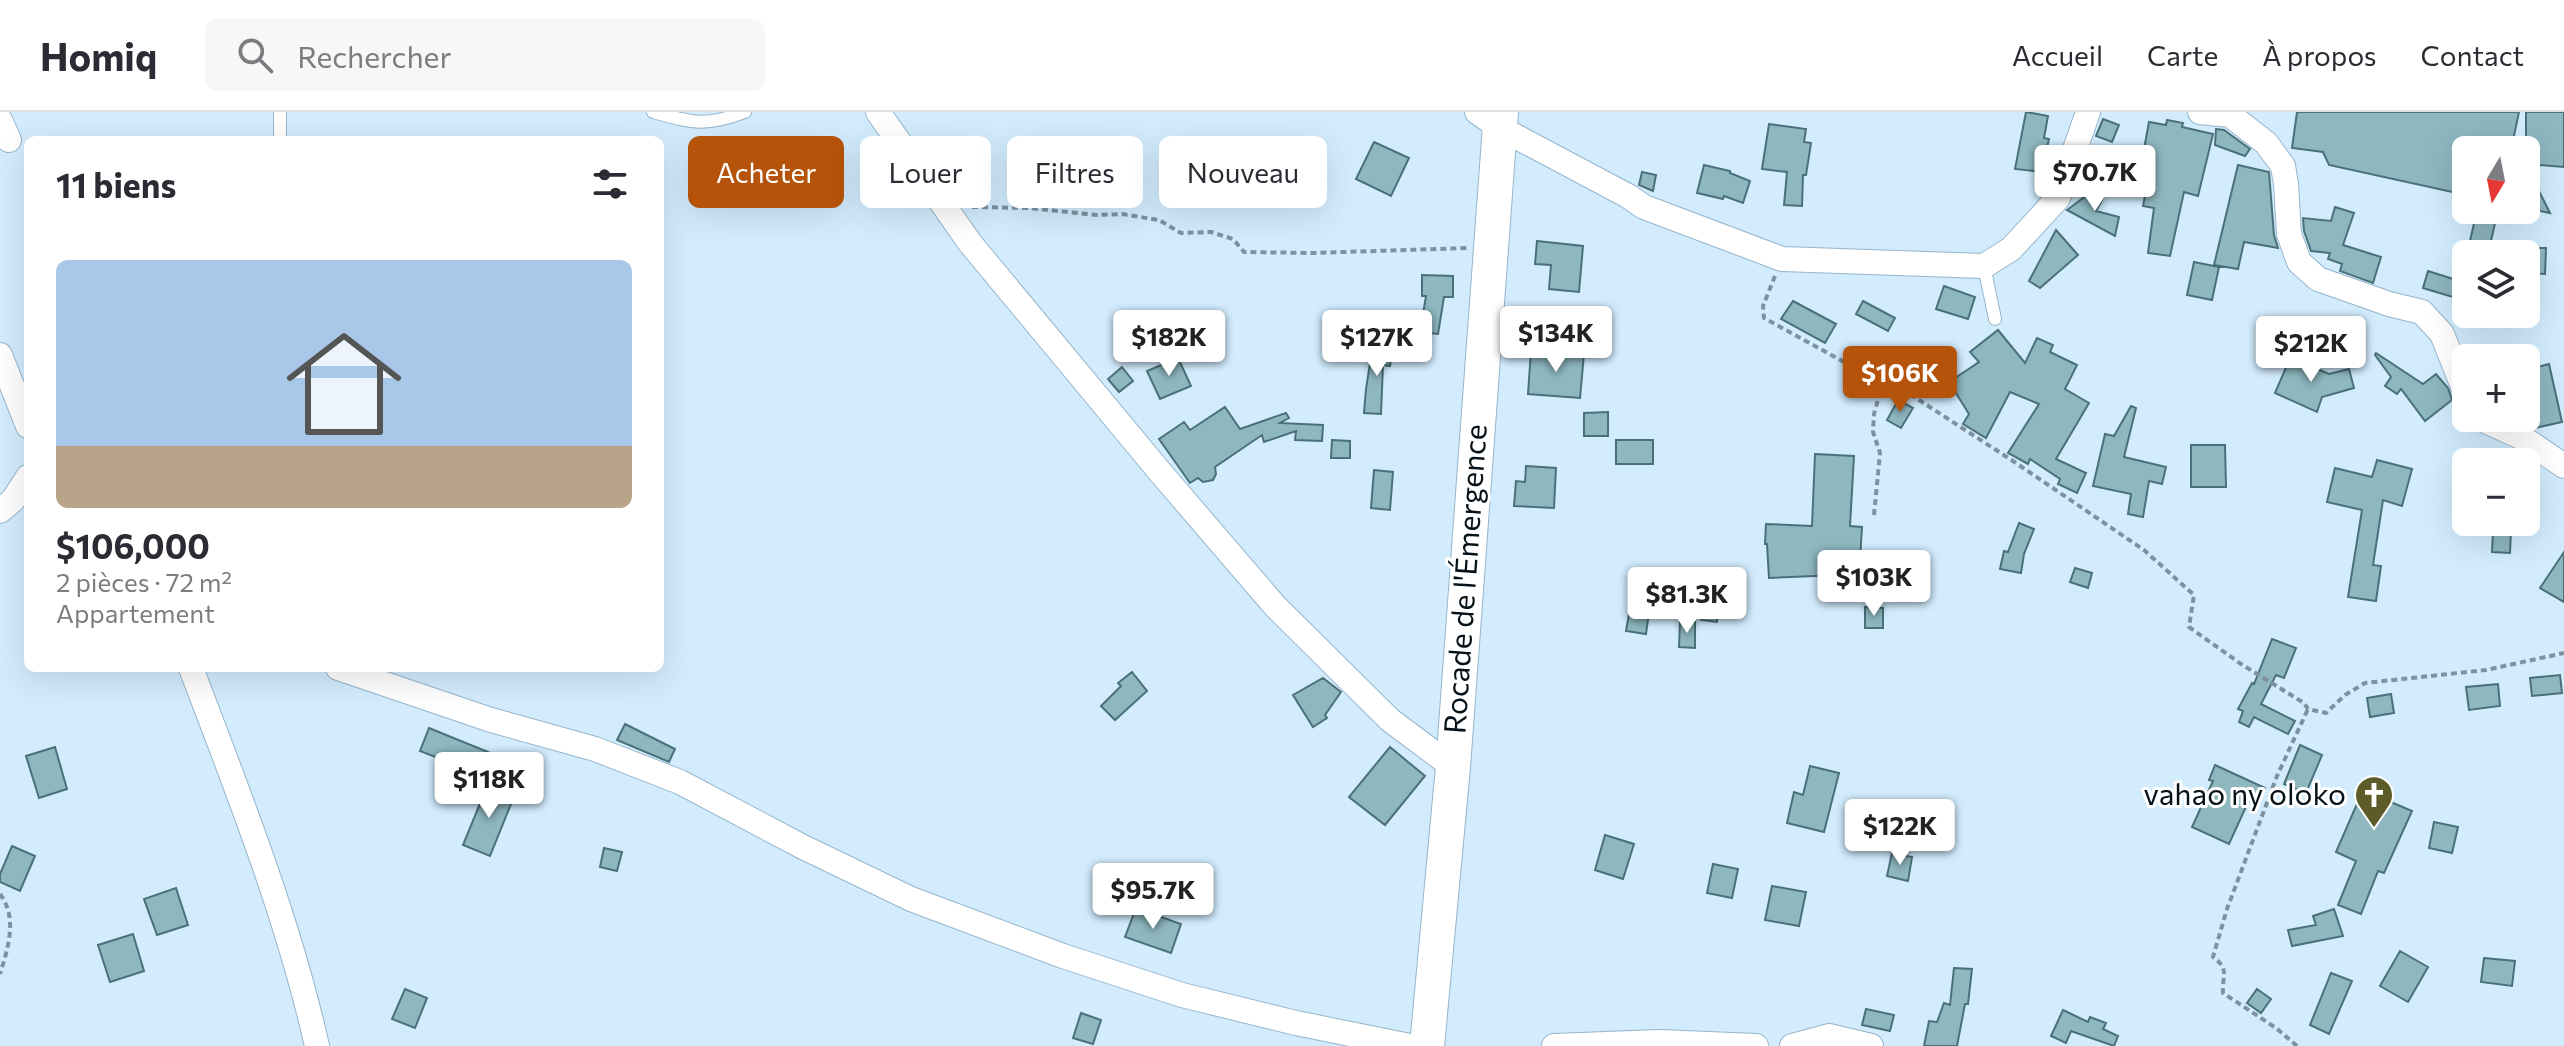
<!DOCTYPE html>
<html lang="fr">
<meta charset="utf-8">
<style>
:root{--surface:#fff;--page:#f7f7f7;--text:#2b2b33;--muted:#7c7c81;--line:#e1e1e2;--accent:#b45309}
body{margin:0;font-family:Commissioner,sans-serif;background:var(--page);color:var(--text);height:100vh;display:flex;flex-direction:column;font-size:30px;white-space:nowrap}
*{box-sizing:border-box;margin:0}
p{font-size:26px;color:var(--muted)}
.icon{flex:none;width:44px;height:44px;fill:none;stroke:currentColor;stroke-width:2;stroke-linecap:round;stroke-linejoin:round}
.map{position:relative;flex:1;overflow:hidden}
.side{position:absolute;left:24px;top:24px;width:640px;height:536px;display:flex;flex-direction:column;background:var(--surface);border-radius:12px;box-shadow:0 8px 32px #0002}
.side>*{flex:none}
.guide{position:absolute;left:688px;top:24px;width:760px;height:72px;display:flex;gap:16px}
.needle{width:52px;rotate:190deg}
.buttons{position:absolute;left:2452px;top:24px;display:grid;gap:16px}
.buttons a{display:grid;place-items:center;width:88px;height:88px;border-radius:12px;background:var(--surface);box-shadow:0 8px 32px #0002;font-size:40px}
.price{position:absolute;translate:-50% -68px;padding:0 18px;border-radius:8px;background:#fff;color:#222;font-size:26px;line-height:52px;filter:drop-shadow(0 2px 4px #0008)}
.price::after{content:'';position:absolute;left:50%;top:48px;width:24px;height:18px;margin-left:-12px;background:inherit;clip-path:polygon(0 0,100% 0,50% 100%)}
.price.on{background:var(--accent);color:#fff}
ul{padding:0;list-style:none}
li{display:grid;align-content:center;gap:16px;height:424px;padding:0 32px}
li+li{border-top:2px solid var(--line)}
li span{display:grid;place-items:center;height:248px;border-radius:12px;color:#555}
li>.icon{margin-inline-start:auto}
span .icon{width:144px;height:144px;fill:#fffc;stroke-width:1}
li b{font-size:34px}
h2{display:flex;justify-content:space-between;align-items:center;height:96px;padding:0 32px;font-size:34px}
.tag{padding:0 28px;border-radius:12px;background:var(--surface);box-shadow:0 8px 32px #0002;font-size:28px;line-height:72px}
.tag.on{background:var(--accent);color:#fff}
header{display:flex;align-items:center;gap:48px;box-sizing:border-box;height:112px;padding:0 40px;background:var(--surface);border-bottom:2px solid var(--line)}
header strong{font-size:38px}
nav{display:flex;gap:44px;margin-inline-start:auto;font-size:28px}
.search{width:560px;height:72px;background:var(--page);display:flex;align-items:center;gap:20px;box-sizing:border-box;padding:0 28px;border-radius:12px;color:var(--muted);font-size:30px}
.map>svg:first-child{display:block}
</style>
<header>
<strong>Homiq</strong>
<div class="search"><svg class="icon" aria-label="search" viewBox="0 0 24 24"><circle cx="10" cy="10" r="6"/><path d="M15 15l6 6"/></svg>Rechercher</div>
<nav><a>Accueil</a><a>Carte</a><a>À propos</a><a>Contact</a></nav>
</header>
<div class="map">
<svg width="2564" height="934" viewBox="0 0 2564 934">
<rect width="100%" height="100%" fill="#d2ecfe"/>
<path fill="#8eb7bf" stroke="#4a7179" stroke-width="2" d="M 2026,0 L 2048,4 L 2044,26 L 2049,27 L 2046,40 L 2057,42 L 2051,61 L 2015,57 Z
M 2297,0 L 2519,0 L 2511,38 L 2466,38 L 2466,83 L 2329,53 L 2323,40 L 2292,36 Z
M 2526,0 L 2564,0 L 2564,55 L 2526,52 Z
M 2103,7 L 2119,13 L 2112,30 L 2096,24 Z
M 2167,8 L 2183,11 L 2182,15 L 2213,22 L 2198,84 L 2184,80 L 2170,144 L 2148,141 L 2154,96 L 2143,94 L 2148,68 L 2121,66 L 2122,47 L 2142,48 L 2149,10 L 2166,13 Z
M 1769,12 L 1806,17 L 1804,30 L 1811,31 L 1806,63 L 1803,63 L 1802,94 L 1784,93 L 1787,60 L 1762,57 Z
M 2216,17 L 2224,18 L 2250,37 L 2245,44 L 2215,33 Z
M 1374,30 L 1409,46 L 1391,84 L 1356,67 Z
M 1704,53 L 1730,59 L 1730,61 L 1750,69 L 1743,91 L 1724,84 L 1723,87 L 1697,81 Z
M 2238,53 L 2269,60 L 2274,123 L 2278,136 L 2244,130 L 2238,157 L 2214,153 Z
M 2526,53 L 2550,101 L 2526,96 Z
M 1278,57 L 1281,90 L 1245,93 L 1242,60 Z
M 1642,60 L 1656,63 L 1653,79 L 1639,73 Z
M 2091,80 L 2103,86 L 2096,99 L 2119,105 L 2115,124 L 2067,98 Z
M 2335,95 L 2354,101 L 2343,133 L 2381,145 L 2373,171 L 2340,159 L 2342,152 L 2328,147 L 2330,141 L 2311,139 L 2304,119 L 2303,106 L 2331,109 Z
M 2477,98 L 2498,98 L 2488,142 L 2468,138 Z
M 2056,118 L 2078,143 L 2040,176 L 2029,169 Z
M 1537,129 L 1583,134 L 1579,180 L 1549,177 L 1551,153 L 1535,152 Z
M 2526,136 L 2546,136 L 2545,162 L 2526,161 Z
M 2194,150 L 2219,155 L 2212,188 L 2187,183 Z
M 2428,159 L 2466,171 L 2466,189 L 2423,176 Z
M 1422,163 L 1453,164 L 1453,185 L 1444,185 L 1438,222 L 1420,220 L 1426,184 L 1422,184 Z
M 1944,174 L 1975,185 L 1968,207 L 1936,197 Z
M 1793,189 L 1836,212 L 1825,231 L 1781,207 Z
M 1863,189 L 1895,206 L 1888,219 L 1856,202 Z
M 2269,217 L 2298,224 L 2293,246 L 2264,240 Z
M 1998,218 L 2025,251 L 2037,226 L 2053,233 L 2050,240 L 2077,253 L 2065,277 L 2089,291 L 2056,347 L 2086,361 L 2077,381 L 2058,372 L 2060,367 L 2030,347 L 2028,352 L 2008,341 L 2039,292 L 2010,280 L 1986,326 L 1963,312 L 1969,302 L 1949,270 L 1979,250 L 1970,240 Z
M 1373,232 L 1393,234 L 1390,254 L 1383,253 L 1381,302 L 1364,301 L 1366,277 Z
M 1531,238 L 1584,242 L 1580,286 L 1528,282 Z
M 2376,241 L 2423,272 L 2436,262 L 2448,276 L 2452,288 L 2425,309 L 2401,277 L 2397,282 L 2385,274 L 2391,265 L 2375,243 Z
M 1178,246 L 1191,274 L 1160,287 L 1147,259 Z
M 2290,246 L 2329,262 L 2349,257 L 2354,276 L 2322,285 L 2317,300 L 2275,281 Z
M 1931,249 L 1944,270 L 1927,280 L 1914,260 Z
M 2549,252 L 2562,310 L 2535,316 L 2526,311 L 2526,258 Z
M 1122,255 L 1133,269 L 1119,280 L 1108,267 Z
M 1898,288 L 1913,296 L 1901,316 L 1887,308 Z
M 2131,294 L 2136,296 L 2124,345 L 2166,355 L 2162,372 L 2149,369 L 2143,405 L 2128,402 L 2131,382 L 2093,374 L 2105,322 L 2114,324 Z
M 1225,295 L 1240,317 L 1286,301 L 1289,306 L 1280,311 L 1323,313 L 1322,329 L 1295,328 L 1296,319 L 1264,330 L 1262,323 L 1215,355 L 1216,362 L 1213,368 L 1203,370 L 1198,366 L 1190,371 L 1159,327 L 1184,310 L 1190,318 Z
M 1608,300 L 1608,324 L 1584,324 L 1584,301 Z
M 1332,328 L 1350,329 L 1350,346 L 1331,346 Z
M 1616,328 L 1653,328 L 1653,352 L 1616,352 Z
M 2191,333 L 2225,333 L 2226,375 L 2191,375 Z
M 1815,342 L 1854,344 L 1850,414 L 1862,415 L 1860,448 L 1839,448 L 1840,463 L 1769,466 L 1767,432 L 1765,432 L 1766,412 L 1812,414 Z
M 2377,348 L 2412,357 L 2402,394 L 2383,388 L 2373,453 L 2381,454 L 2376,489 L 2348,485 L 2362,398 L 2327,390 L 2335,356 L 2372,365 Z
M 1526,354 L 1556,356 L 1554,396 L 1514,394 L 1516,369 L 1525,370 Z
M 1374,358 L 1393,360 L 1390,398 L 1371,396 Z
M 2019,411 L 2034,417 L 2024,442 L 2021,461 L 2000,457 L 2004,439 L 2008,440 Z
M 2493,418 L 2511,419 L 2510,441 L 2492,440 Z
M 2564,440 L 2564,490 L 2540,476 Z
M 2075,456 L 2092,461 L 2088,476 L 2070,470 Z
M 1703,489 L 1719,491 L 1717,510 L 1701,508 Z
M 1865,495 L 1883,496 L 1883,516 L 1865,516 Z
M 1630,497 L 1649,500 L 1646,522 L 1626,519 Z
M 1680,509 L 1695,510 L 1695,536 L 1679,535 Z
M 2272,527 L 2296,536 L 2284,566 L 2276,563 L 2261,592 L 2295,609 L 2288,622 L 2254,605 L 2249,615 L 2239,610 L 2243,599 L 2238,597 L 2252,571 L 2254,572 Z
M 1132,560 L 1147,579 L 1115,608 L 1101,594 L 1121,574 L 1118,571 Z
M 2560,563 L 2562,581 L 2532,584 L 2530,566 Z
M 1323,566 L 1341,580 L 1325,603 L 1327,606 L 1313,615 L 1293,583 Z
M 2498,572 L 2500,594 L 2469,598 L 2466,575 Z
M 2391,582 L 2394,601 L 2370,605 L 2367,586 Z
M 625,612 L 675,637 L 669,650 L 617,628 Z
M 429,616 L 493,642 L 484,664 L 420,639 Z
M 2300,633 L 2322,643 L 2306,681 L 2284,672 Z
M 55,635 L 67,677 L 39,686 L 26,644 Z
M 1390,635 L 1425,664 L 1385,713 L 1349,685 Z
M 2215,653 L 2265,676 L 2259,690 L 2250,686 L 2229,732 L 2192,715 L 2213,669 L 2209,668 Z
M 1810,654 L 1839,661 L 1824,720 L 1787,711 L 1794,680 L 1803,683 Z
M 488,672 L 515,682 L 490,744 L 463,733 Z
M 2363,678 L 2412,699 L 2384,761 L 2378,759 L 2361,802 L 2338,793 L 2356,749 L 2336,740 Z
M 2434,710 L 2458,715 L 2452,741 L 2429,736 Z
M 1605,723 L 1634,732 L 1623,767 L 1595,758 Z
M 12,734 L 35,744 L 20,779 L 0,770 L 0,762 Z
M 604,736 L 622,740 L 617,759 L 600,755 Z
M 1892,741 L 1912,745 L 1908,769 L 1887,764 Z
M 1713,752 L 1738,757 L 1732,786 L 1707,781 Z
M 1772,774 L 1806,780 L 1799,814 L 1765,808 Z
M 176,776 L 188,813 L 157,823 L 144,787 Z
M 1136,796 L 1181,812 L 1171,841 L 1125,825 Z
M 2334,797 L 2343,824 L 2292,834 L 2288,818 L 2316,813 L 2313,804 Z
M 133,822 L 144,859 L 110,870 L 98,833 Z
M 2400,839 L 2428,855 L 2408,890 L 2380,874 Z
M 2484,846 L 2515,849 L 2512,874 L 2481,870 Z
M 1954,856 L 1972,857 L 1968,892 L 1965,892 L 1957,934 L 1924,934 L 1929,909 L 1937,910 L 1944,891 L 1950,893 Z
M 2331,861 L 2352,869 L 2329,922 L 2310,913 Z
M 405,877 L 427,886 L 415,916 L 392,907 Z
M 2257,877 L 2271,887 L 2261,901 L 2247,891 Z
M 1866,897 L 1894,903 L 1890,919 L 1862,913 Z
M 2063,898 L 2088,910 L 2090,905 L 2106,911 L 2103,917 L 2118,924 L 2114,934 L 2071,919 L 2066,931 L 2051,924 Z
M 1081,901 L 1101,908 L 1093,932 L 1073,926 Z"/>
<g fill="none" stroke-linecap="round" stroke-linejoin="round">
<g stroke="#96b5cb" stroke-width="14">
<path id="lane" d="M 653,0 C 693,11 705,15 745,0
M 280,23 L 280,0
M 1984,154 L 1995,207"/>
</g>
<g stroke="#96b5cb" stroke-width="26">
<path id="street" d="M 878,0 L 970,131 L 1160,360 L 1275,494 L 1390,608 L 1453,655
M 1477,0 L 1500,16 L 1628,84 L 1644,95 L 1782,147 L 1984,154 L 2011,137 L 2058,86 L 2088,0
M 2200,0 L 2230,3 L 2266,31 L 2283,54 L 2286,72 L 2289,122 L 2299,150 L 2318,167 L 2389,192 L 2422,200 L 2442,222 L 2466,282
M 0,8 L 9,28
M 0,243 L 28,314
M 2479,306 L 2523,326 L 2564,354
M 0,399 L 13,388 L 28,365
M 191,556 C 238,680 288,805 317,934
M 338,556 L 491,608 L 595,637 L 680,670 L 803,735 L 911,787 L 1063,844 L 1182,883 L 1296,911 L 1410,934
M 1554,934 L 1659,930 L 1756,934
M 1792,934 L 1829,924 L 1871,934"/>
</g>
<g stroke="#96b5cb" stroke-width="36">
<path id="secondary" d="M 1427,934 L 1453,655 L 1501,0"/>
</g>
<path stroke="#7e919f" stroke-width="4" stroke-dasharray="6 4" stroke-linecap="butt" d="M 972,95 L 1029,96 L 1097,103 L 1122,102 L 1159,108 L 1181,121 L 1211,120 L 1233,127 L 1244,140 L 1313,141 L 1468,136
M 1775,164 L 1763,194 L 1764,206 L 1875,267 L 1881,277
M 1874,403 L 1880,341 L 1873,320 L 1874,302 L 1881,277 L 1899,275 L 2013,349 L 2144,438 L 2194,483 L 2189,515 L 2241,552 L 2304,591 L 2308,597 L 2326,601 L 2345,583 L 2365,571 L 2486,558 L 2564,541
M 0,782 C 18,806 8,836 0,862
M 2297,934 L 2276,916 L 2223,881 C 2222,863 2230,857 2213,845 L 2227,797 L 2277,664 L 2308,597"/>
<use href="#lane" stroke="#fff" stroke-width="12"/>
<use href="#street" stroke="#fff" stroke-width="24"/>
<use href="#secondary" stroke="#fff" stroke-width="34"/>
</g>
<defs>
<g id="church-pin" transform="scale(2)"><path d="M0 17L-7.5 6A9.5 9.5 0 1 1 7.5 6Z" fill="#5d5b28" stroke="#fff"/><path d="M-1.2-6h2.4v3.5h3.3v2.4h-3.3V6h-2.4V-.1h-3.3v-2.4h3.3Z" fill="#fff"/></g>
</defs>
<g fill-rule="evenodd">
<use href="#church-pin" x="2374" y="683"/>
</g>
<g text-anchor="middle" stroke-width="6" stroke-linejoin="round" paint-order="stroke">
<g font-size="30" fill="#061118" stroke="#fff">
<text transform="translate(1466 467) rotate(-86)" y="10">Rocade de l'Émergence</text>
</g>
<g font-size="30" fill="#061118" stroke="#fff" text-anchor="end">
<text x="2346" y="693">vahao ny oloko</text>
</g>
</g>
</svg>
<div class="buttons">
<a><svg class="needle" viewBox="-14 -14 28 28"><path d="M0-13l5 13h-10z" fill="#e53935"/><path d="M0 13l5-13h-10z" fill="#7c7c81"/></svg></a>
<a><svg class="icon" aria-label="layers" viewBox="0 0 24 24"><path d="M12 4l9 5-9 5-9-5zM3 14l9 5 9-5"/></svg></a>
<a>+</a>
<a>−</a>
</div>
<b class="price" style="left:2095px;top:101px">$70.7K</b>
<b class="price" style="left:1556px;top:262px">$134K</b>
<b class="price" style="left:1169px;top:266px">$182K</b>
<b class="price" style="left:1377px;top:266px">$127K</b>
<b class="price" style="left:2311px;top:272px">$212K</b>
<b class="price on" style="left:1900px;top:302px">$106K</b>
<b class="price" style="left:1874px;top:506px">$103K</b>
<b class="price" style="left:1687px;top:523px">$81.3K</b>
<b class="price" style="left:489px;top:708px">$118K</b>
<b class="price" style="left:1900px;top:755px">$122K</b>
<b class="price" style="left:1153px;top:819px">$95.7K</b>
<div class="guide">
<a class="tag on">Acheter</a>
<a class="tag">Louer</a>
<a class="tag">Filtres</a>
<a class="tag">Nouveau</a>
</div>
<section class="side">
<h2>11 biens<svg class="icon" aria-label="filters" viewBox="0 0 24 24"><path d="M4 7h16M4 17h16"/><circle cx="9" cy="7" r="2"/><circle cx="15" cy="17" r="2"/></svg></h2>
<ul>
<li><span style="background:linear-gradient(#a9c7e8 75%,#b9a48a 0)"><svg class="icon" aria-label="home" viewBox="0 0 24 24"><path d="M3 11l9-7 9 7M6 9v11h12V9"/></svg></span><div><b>$106,000</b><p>2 pièces · 72 m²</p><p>Appartement</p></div></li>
</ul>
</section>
</div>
